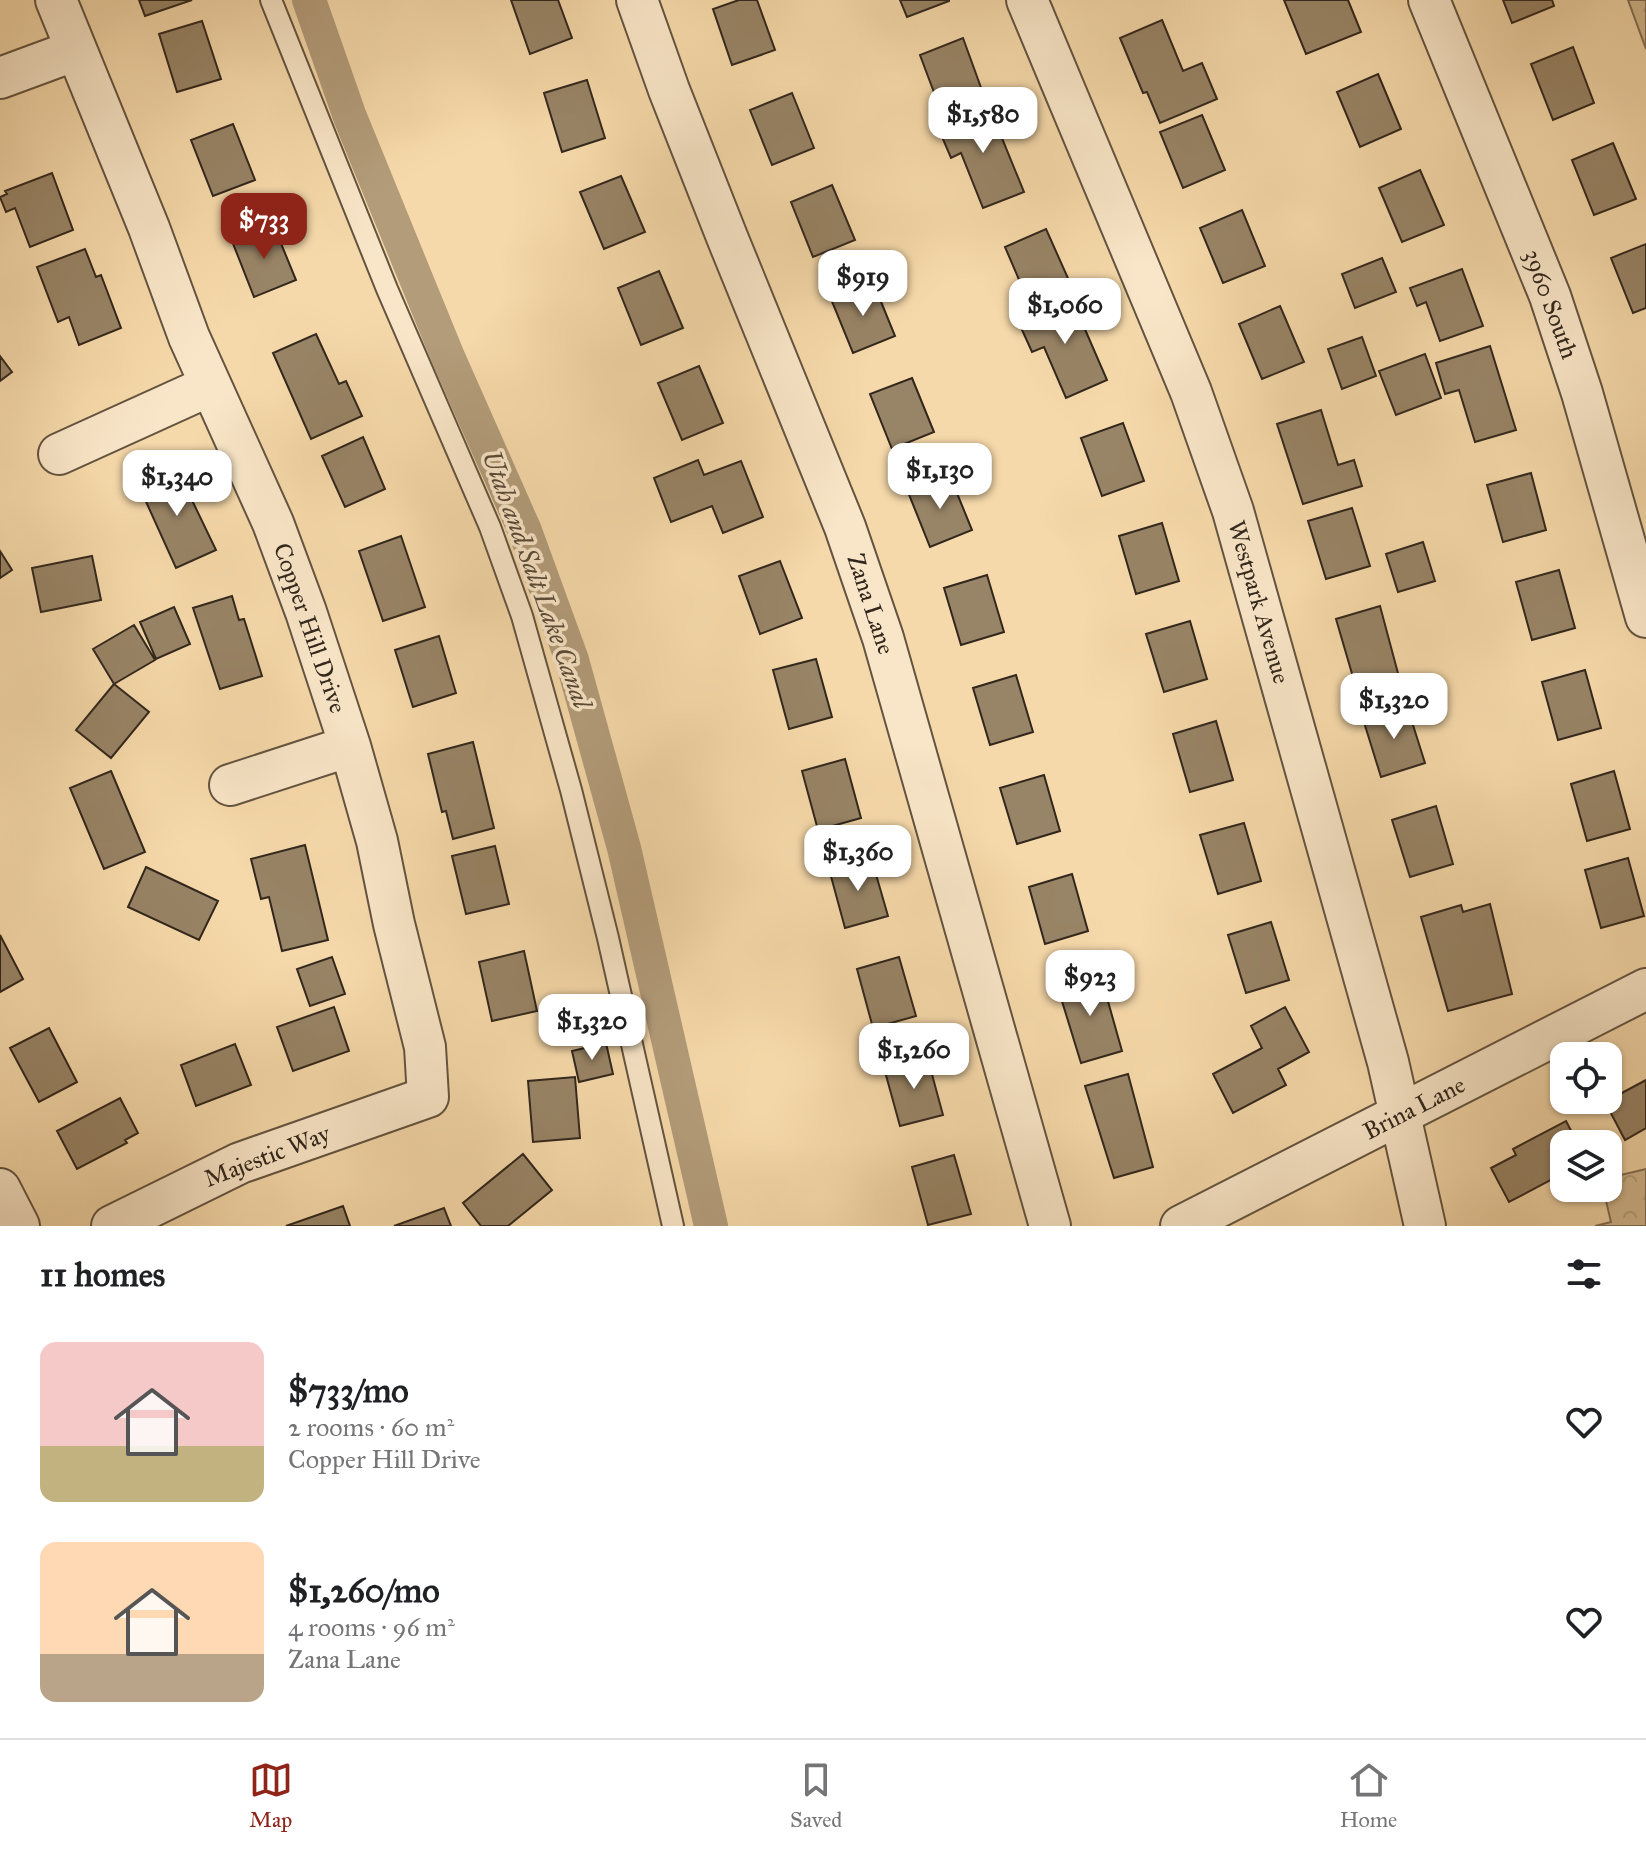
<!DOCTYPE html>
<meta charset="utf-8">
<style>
:root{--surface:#fff;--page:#f2f2f2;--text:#202124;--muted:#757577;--line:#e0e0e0;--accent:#8f2418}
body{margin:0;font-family:"IM FELL Great Primer",serif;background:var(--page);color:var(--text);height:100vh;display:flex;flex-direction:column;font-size:30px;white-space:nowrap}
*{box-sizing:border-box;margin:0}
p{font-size:26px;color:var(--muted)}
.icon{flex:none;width:44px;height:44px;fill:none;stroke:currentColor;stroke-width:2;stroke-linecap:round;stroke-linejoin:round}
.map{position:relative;height:1226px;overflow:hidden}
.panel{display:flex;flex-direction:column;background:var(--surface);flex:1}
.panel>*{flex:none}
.tools{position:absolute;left:1550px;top:1042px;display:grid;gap:16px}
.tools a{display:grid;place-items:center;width:72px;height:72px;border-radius:16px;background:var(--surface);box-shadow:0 2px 6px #0004;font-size:40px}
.price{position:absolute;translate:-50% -68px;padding:0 18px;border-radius:16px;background:#fff;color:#222;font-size:26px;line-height:52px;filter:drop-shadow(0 2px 4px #0008)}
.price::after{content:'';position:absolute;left:50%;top:48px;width:24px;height:18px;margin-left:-12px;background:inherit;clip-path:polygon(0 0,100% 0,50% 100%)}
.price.active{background:var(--accent);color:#fff}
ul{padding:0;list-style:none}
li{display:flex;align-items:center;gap:24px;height:200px;padding:0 40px}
li span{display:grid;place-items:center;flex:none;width:224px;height:160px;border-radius:16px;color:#555}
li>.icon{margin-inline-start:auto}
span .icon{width:96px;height:96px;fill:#fffc;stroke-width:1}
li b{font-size:34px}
h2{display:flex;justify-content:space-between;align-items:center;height:96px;padding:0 40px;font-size:34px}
.tab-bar{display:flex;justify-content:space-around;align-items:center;height:112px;border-top:2px solid var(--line);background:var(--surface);font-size:22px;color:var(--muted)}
.tab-bar a{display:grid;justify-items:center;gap:4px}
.tab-bar .active{color:var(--accent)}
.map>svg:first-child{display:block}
</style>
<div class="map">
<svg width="1646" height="1226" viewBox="0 0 1646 1226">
<defs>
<pattern id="park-crowns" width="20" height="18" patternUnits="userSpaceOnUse" patternTransform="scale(2)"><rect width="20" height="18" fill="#d5bb92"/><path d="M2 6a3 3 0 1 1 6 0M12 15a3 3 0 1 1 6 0" fill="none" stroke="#b7a17d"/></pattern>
</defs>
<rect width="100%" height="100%" fill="#f6d9aa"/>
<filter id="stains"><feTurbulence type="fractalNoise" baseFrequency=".0025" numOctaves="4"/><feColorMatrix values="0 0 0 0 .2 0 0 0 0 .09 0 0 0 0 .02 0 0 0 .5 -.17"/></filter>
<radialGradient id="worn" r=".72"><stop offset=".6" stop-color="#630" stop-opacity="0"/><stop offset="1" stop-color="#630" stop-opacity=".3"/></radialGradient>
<path fill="url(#park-crowns)" stroke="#847158" stroke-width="2" d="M 1628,0 L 1646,0 L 1646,49 Z
M 1646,1169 L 1646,1226 L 1595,1226 L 1611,1222 L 1603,1188 L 1608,1188 L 1608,1178 Z"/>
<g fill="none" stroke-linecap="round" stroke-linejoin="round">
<path stroke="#b39c7a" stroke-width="34" d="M 309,0 L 350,117 L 448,357 L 525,531 L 572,660 L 624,848 L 711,1226"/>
</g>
<path fill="#988466" stroke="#32271d" stroke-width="2" d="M 139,0 L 192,0 L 145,16 Z
M 511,0 L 558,0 L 572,38 L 530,54 Z
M 739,0 L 757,0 L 775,50 L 732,65 L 713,9 Z
M 900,0 L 949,0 L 949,1 L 907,17 Z
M 1284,0 L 1348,0 L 1361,32 L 1306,54 Z
M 1503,0 L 1552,0 L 1554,6 L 1512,23 Z
M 1162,20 L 1183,71 L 1202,63 L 1217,99 L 1160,123 L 1147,92 L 1143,93 L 1120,38 Z
M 202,21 L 221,79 L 177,92 L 159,34 Z
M 963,38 L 984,96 L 941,111 L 920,55 Z
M 1573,47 L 1594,103 L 1553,120 L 1531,64 Z
M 1378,74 L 1401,129 L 1360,147 L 1337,92 Z
M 587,80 L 605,138 L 562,152 L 544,93 Z
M 792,93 L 814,148 L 772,165 L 750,110 Z
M 988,104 L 1024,192 L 983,208 L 961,153 L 951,158 L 937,125 Z
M 1202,115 L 1225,170 L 1183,188 L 1160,132 Z
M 233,124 L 255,180 L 213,196 L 191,140 Z
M 1613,143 L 1636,199 L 1594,215 L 1572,160 Z
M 1420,170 L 1444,225 L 1402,242 L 1379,188 Z
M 52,173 L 73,230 L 30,247 L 15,208 L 6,212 L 0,197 L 7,194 L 5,191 Z
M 621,176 L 645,232 L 604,249 L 580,192 Z
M 832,185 L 855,240 L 813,257 L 791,202 Z
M 1242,210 L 1265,266 L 1223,283 L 1200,228 Z
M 273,224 L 296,280 L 254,297 L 232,241 Z
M 1046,229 L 1071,285 L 1029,303 L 1005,247 Z
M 1646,244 L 1646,308 L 1633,313 L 1611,258 Z
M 85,249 L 96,277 L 101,275 L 121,328 L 79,345 L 69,317 L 58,322 L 37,267 Z
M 1382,258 L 1396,292 L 1355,308 L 1342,274 Z
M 1462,269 L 1483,326 L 1440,341 L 1426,302 L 1417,306 L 1410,288 Z
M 659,271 L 683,328 L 641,345 L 618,288 Z
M 873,282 L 895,336 L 853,353 L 831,299 Z
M 1071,297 L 1107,380 L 1066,398 L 1044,347 L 1032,352 L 1018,321 Z
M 1280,306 L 1304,362 L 1262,379 L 1239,324 Z
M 316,334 L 339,384 L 346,381 L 362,416 L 311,439 L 273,353 Z
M 1362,337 L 1376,376 L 1342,389 L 1328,349 Z
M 1490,346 L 1516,430 L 1475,442 L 1459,390 L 1445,394 L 1436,363 Z
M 1425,354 L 1441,398 L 1396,415 L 1379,371 Z
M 0,356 L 12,372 L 0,381 Z
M 699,366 L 723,423 L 682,440 L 658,383 Z
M 912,378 L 934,432 L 892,449 L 870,394 Z
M 1321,410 L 1338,465 L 1354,460 L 1362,486 L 1303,504 L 1277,424 Z
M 1123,423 L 1144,481 L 1102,496 L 1081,438 Z
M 363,437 L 385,489 L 345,507 L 322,456 Z
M 698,460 L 704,475 L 741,461 L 763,517 L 723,533 L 712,506 L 671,522 L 654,478 Z
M 176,467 L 216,550 L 176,568 L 138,484 Z
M 1531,473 L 1546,530 L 1503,542 L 1487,485 Z
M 950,476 L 972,530 L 930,547 L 908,492 Z
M 1352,508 L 1370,566 L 1326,579 L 1308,521 Z
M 1162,523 L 1179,581 L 1136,594 L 1119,536 Z
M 401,536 L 425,607 L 383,621 L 359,551 Z
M 1423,542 L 1435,581 L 1398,592 L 1386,554 Z
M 0,551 L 12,570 L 0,578 Z
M 92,556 L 101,600 L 41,612 L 32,568 Z
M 780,561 L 802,618 L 760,634 L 739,576 Z
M 1559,570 L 1575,628 L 1532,640 L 1516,582 Z
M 987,575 L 1004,632 L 961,645 L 944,588 Z
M 232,596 L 239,620 L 244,619 L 262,676 L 220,689 L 193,608 Z
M 1380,606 L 1403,692 L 1365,703 L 1358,676 L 1353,677 L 1336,619 Z
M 174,607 L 190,644 L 156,659 L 140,622 Z
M 1190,621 L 1207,679 L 1164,692 L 1146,634 Z
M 134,625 L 155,660 L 114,684 L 93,649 Z
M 439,636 L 456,693 L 413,707 L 395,650 Z
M 816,659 L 832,717 L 789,729 L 773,670 Z
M 1585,670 L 1601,728 L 1558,740 L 1542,682 Z
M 1016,675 L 1033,732 L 990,745 L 973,688 Z
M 114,684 L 149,712 L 111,758 L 76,730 Z
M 1407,706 L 1425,763 L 1381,777 L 1363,719 Z
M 1216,721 L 1233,780 L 1190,792 L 1173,734 Z
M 473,742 L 494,828 L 453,839 L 446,811 L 442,812 L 428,754 Z
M 845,759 L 861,818 L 818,830 L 802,771 Z
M 111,771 L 145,852 L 104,869 L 70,788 Z
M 1614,771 L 1630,829 L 1587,841 L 1571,784 Z
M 1044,775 L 1060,831 L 1017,844 L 1000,788 Z
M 1436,806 L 1453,864 L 1410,877 L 1392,820 Z
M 1244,823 L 1261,881 L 1218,894 L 1200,835 Z
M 305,845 L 328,940 L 282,951 L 269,897 L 261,899 L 251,859 Z
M 495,846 L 509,904 L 466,914 L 452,856 Z
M 871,857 L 888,916 L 845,928 L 829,869 Z
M 1628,858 L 1644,916 L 1601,928 L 1585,870 Z
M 146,867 L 218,901 L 199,940 L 128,907 Z
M 1072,874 L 1088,931 L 1045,944 L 1029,887 Z
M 1490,904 L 1512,994 L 1448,1011 L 1421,917 L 1461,905 L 1463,912 Z
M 1271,922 L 1289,980 L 1246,993 L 1228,935 Z
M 0,935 L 23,979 L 0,992 Z
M 524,951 L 537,1011 L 492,1021 L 479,962 Z
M 332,957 L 345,994 L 310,1006 L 297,969 Z
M 899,957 L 916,1016 L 873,1028 L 857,969 Z
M 1100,973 L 1122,1051 L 1081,1063 L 1057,985 Z
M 334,1007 L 349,1051 L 293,1071 L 277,1027 Z
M 1285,1007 L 1309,1052 L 1278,1069 L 1286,1085 L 1233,1113 L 1213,1074 L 1262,1048 L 1251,1026 Z
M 49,1028 L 77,1082 L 39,1102 L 10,1048 Z
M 606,1043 L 613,1074 L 579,1082 L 572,1051 Z
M 235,1044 L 251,1085 L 196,1106 L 181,1065 Z
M 927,1056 L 943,1115 L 900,1126 L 884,1068 Z
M 1128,1074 L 1153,1167 L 1114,1178 L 1085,1086 Z
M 575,1077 L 580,1138 L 533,1142 L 528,1081 Z
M 1646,1080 L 1646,1128 L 1625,1140 L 1605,1102 Z
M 120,1098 L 138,1133 L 125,1140 L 127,1143 L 77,1169 L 57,1131 Z
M 1566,1121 L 1578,1144 L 1564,1144 L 1564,1173 L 1509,1202 L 1491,1168 L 1516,1155 L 1513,1149 Z
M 523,1154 L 552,1190 L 508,1226 L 481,1226 L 463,1203 Z
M 954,1155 L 971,1214 L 928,1225 L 912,1167 Z
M 343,1206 L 350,1226 L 286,1226 Z
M 444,1208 L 451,1226 L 394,1226 Z"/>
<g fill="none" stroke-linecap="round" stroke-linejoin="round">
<g stroke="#635440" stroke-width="24">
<path id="lane" d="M 271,0 L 387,289 L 490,527 L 522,616 L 571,790 L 608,938 L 673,1226"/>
</g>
<g stroke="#635440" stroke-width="44">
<path id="street" d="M 56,0 L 149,228 L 189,337 L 273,523 L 306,612 L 350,746 L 377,841 L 394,924 L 425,1047 L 428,1097 L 240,1163 L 112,1226
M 637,0 L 669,90 L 727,237 L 845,527 L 883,638 L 1050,1226
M 1027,0 L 1191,392 L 1233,511 L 1388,1062 L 1425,1226
M 1429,0 L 1550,296 L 1582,393 L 1646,617
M 0,78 L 76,50
M 59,454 L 209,386
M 230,785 L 350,746
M 0,1189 L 19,1226
M 1181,1226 L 1646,989"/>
</g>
<use href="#lane" stroke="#f9e6c8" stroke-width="20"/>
<use href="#street" stroke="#f9e6c8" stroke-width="40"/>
</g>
<g text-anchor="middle" stroke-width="7" stroke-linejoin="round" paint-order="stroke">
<g font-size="24" fill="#32271d" stroke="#f9e6c8">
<text transform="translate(1551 304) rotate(70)" y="8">3960 South</text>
<text transform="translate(1259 602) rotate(74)" y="8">Westpark Avenue</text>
<text transform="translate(871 604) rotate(72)" y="8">Zana Lane</text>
<text transform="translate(310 628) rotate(71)" y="8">Copper Hill Drive</text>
<text transform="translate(1414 1108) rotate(-27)" y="8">Brina Lane</text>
<text transform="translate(267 1156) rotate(-21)" y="8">Majestic Way</text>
</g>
<g font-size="26" font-style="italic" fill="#594a39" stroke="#f9e6c8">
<text transform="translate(537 579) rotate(70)" y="9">Utah and Salt Lake Canal</text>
</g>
</g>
<rect width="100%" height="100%" filter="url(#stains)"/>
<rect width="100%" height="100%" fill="url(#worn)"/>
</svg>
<div class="tools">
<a><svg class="icon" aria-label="locate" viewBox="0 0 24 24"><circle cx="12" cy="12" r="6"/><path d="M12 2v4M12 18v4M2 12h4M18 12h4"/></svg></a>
<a><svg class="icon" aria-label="layers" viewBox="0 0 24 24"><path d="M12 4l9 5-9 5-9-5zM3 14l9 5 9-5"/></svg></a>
</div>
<b class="price" style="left:983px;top:155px">$1,580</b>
<b class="price active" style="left:264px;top:261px">$733</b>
<b class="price" style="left:863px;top:318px">$919</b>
<b class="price" style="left:1065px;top:346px">$1,060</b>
<b class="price" style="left:940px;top:511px">$1,130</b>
<b class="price" style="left:177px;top:518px">$1,340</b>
<b class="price" style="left:1394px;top:741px">$1,320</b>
<b class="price" style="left:858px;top:893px">$1,360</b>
<b class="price" style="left:1090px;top:1018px">$923</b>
<b class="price" style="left:592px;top:1062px">$1,320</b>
<b class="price" style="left:914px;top:1091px">$1,260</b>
</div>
<section class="panel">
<h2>11 homes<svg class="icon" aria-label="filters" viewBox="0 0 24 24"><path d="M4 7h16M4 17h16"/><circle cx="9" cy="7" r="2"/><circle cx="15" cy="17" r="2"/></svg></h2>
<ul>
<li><span style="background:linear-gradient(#f6c9c9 65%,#c2b280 0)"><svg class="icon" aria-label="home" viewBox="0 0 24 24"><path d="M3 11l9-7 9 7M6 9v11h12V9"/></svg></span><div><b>$733/mo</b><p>2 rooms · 60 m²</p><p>Copper Hill Drive</p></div><svg class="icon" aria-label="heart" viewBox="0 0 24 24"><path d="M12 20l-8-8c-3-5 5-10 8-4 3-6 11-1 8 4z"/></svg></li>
<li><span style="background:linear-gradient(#ffd9b3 70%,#b9a48a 0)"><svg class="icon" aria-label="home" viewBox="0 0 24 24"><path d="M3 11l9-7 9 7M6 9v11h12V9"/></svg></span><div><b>$1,260/mo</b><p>4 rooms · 96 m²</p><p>Zana Lane</p></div><svg class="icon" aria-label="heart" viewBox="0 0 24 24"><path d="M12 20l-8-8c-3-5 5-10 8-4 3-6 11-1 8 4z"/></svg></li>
</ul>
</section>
<nav class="tab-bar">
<a class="active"><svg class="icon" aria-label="map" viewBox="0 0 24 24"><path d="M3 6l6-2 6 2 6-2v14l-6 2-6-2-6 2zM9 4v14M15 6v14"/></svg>Map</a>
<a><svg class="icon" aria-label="saved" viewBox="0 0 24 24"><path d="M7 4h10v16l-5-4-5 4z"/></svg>Saved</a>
<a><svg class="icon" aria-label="home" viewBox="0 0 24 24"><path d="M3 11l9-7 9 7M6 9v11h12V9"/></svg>Home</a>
</nav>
